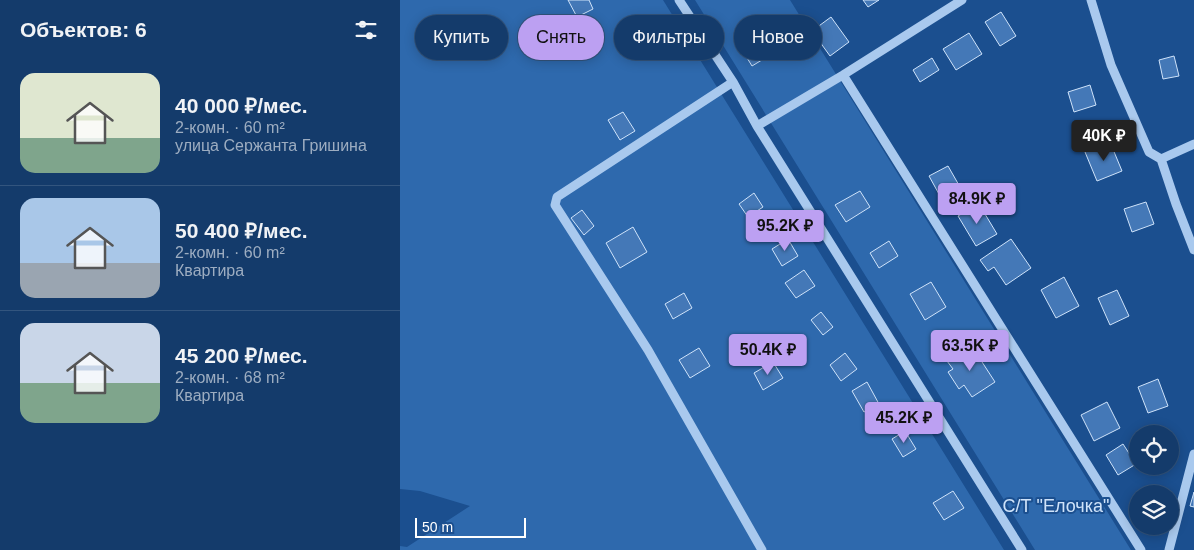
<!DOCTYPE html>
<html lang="ru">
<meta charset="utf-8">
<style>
:root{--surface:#143b6b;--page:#214673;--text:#f1f3f6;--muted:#9dadc1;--line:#33557e;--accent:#bca0f2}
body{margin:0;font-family:Arial,sans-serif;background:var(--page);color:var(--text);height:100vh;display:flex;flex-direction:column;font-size:19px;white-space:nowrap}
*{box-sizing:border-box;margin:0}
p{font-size:16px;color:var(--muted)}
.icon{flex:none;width:28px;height:28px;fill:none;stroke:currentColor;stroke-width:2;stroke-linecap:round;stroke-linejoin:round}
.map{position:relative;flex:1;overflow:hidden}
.panel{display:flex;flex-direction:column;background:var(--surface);width:400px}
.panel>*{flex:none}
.top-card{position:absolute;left:15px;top:15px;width:475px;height:45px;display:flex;gap:10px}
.fabs{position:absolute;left:729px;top:425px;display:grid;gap:10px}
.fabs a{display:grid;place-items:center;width:50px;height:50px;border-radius:50%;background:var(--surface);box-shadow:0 2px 12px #0003,0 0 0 1px var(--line);font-size:25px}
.scale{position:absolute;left:15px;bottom:12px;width:111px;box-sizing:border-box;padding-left:5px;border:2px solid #fff;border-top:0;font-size:14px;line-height:18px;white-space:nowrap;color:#fff;-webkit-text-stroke:4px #1b4f8f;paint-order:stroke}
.price{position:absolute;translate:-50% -42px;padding:0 11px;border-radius:5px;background:var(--accent);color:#111;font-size:16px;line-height:32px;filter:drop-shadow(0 1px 2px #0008)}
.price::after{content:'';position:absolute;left:50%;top:30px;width:15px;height:11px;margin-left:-8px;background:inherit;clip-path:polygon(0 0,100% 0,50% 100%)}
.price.on{background:#222;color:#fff}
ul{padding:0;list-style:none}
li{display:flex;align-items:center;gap:15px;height:125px;padding:0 20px}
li+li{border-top:1px solid var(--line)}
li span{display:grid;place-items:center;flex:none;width:140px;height:100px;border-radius:15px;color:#555}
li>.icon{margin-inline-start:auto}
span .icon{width:60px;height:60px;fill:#fffc;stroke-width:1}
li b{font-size:21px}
h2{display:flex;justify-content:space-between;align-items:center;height:60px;padding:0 20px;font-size:21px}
.chip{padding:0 18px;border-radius:22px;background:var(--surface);box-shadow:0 2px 12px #0003,0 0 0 1px var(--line);font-size:18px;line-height:45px}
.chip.on{background:var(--accent);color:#111}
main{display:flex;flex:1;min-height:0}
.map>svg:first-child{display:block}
</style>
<main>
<section class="panel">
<h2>Объектов: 6<svg class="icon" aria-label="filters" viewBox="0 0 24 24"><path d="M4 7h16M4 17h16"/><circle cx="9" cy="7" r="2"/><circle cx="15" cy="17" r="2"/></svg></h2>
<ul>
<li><span style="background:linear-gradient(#dfe7d0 65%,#7fa58c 0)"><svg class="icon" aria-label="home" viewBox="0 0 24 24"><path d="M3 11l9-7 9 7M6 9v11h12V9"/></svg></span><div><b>40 000 ₽/мес.</b><p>2-комн. · 60 m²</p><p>улица Сержанта Гришина</p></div></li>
<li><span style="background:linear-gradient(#a9c7e8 65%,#9aa5b1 0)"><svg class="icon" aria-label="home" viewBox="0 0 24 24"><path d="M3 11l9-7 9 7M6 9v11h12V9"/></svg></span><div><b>50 400 ₽/мес.</b><p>2-комн. · 60 m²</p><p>Квартира</p></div></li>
<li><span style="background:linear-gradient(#c9d6e8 60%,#7fa58c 0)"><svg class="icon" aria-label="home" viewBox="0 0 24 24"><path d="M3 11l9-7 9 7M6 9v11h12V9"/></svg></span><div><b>45 200 ₽/мес.</b><p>2-комн. · 68 m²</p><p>Квартира</p></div></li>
</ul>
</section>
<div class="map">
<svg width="794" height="550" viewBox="0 0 794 550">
<rect width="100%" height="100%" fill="#1b4f8f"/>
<path fill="#2e69ad" d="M 0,0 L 263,0 L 604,550 L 0,550 L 0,546 L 7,547 L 70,506 L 20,491 L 0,489 Z
M 295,0 L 390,0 L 731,550 L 635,550 Z"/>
<path fill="#4478b7" stroke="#cfe3fa" d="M 168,0 L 189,0 L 193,9 L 177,17 Z
M 463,0 L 479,0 L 468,7 Z
M 601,12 L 616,36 L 600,46 L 585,22 Z
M 431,17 L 449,42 L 430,56 L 412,31 Z
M 373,28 L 385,46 L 352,66 L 341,48 Z
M 569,33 L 582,54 L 556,70 L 543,49 Z
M 774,56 L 779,76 L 763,79 L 759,60 Z
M 532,58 L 539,70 L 520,82 L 513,70 Z
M 690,85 L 696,105 L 674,112 L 668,92 Z
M 223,112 L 235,131 L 220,140 L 208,120 Z
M 710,142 L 722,171 L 697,181 L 685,152 Z
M 548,166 L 564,194 L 545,205 L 529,176 Z
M 460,191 L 470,207 L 446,222 L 435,205 Z
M 354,193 L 363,207 L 348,217 L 339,204 Z
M 746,202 L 754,224 L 732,232 L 724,209 Z
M 579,204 L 597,234 L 576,246 L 558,216 Z
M 182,210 L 194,226 L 184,235 L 171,218 Z
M 233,227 L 247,252 L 220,268 L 206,243 Z
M 388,239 L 398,256 L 382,266 L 372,249 Z
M 611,239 L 631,268 L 606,285 L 594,267 L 588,271 L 580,260 Z
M 489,241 L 498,256 L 479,268 L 470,253 Z
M 404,270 L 415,286 L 396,298 L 385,283 Z
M 664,277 L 679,306 L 656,318 L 641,290 Z
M 531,282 L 546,307 L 525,320 L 510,294 Z
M 717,290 L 729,316 L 710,325 L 698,298 Z
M 284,293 L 292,308 L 273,319 L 265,304 Z
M 421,312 L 433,327 L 423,335 L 411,320 Z
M 571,345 L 595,382 L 572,397 L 564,385 L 559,389 L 548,372 L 553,369 L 547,361 Z
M 299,348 L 310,366 L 290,378 L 279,360 Z
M 445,353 L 457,369 L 441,381 L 430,365 Z
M 373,362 L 383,378 L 363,390 L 354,373 Z
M 758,379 L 768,406 L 748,413 L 738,387 Z
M 467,382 L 479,404 L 464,412 L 452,391 Z
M 707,402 L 720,428 L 694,441 L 681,415 Z
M 505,431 L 516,449 L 503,457 L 492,439 Z
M 723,444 L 736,464 L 718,475 L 706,455 Z
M 553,491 L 564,508 L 544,520 L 533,503 Z
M 794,492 L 794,507 L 790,506 Z"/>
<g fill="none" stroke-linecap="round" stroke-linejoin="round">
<path stroke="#a9c9ee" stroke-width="9" d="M 279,0 L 333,82 L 357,126 L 622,550
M 691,0 L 711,65 L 749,152 L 761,159 L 776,204 L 794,250
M 443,75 L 741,550
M 333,82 L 157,197 L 155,205 L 248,350 L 362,550
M 357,126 L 443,75 L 562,0
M 761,159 L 794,144
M 769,550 L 794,454"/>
</g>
<g text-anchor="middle" stroke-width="4" stroke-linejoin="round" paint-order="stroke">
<g font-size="18" fill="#cfe3fa" stroke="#1b4f8f">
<text x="656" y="512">С/Т "Елочка"</text>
</g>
</g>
</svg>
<div class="fabs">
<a><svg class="icon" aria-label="locate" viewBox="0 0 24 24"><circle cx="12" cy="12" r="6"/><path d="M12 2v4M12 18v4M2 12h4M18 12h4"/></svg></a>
<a><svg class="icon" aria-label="layers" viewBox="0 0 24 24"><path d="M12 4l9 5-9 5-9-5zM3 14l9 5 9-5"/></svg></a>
</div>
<div class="scale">50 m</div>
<b class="price on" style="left:704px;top:162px">40K ₽</b>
<b class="price" style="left:577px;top:225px">84.9K ₽</b>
<b class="price" style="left:385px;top:252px">95.2K ₽</b>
<b class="price" style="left:570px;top:372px">63.5K ₽</b>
<b class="price" style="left:368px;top:376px">50.4K ₽</b>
<b class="price" style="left:504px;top:444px">45.2K ₽</b>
<div class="top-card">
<a class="chip">Купить</a>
<a class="chip on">Снять</a>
<a class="chip">Фильтры</a>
<a class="chip">Новое</a>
</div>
</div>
</main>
